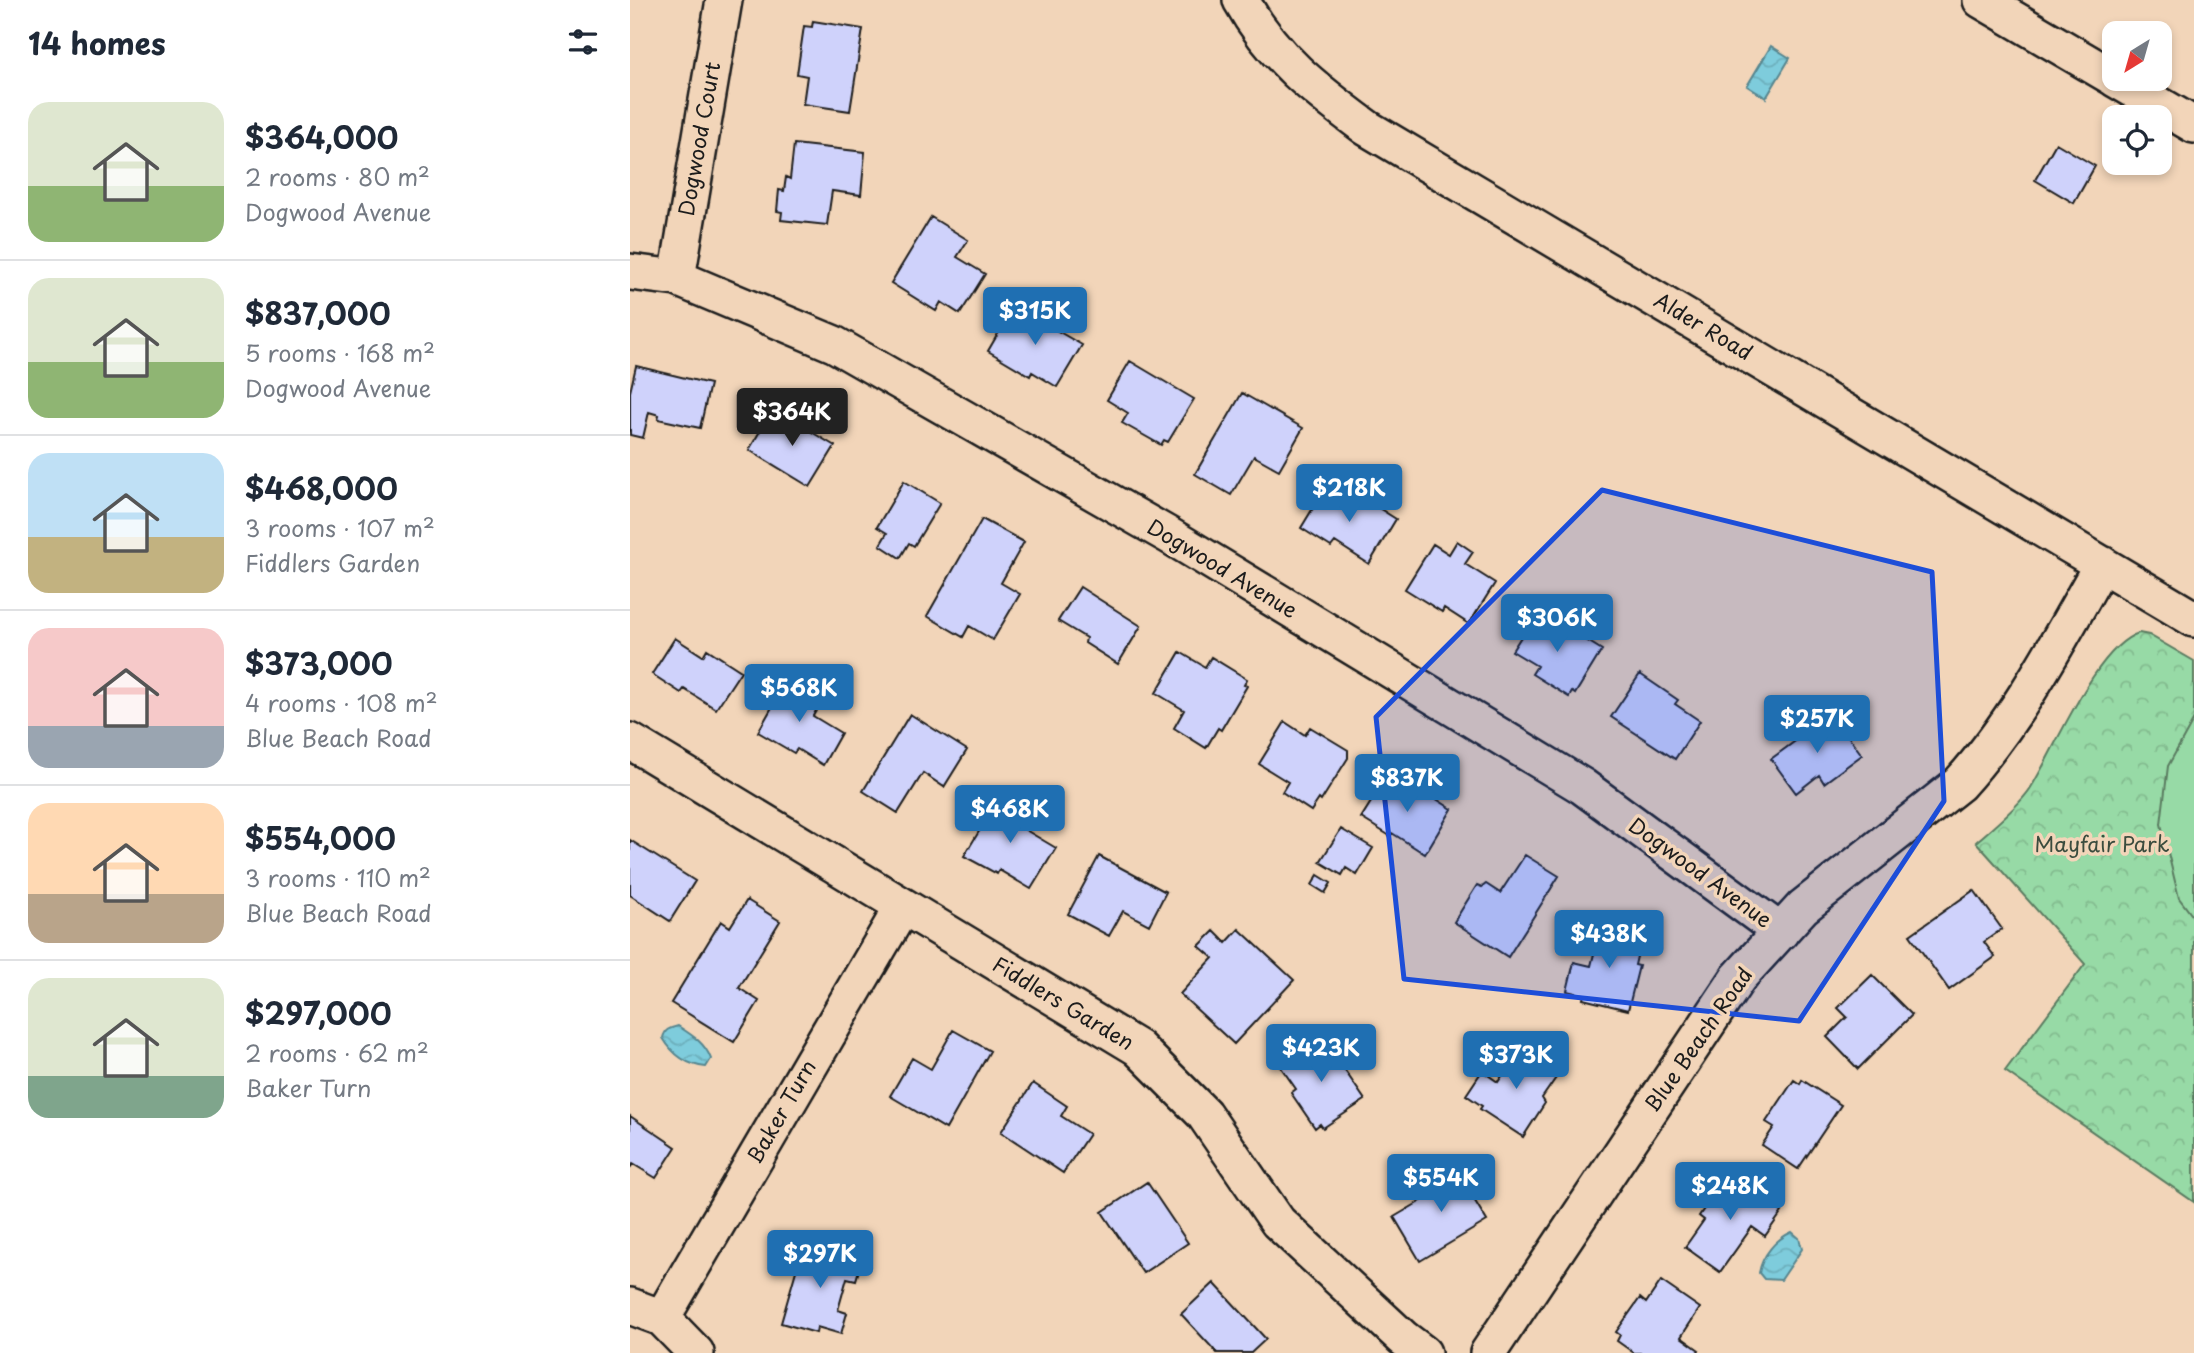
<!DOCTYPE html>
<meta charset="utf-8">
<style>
:root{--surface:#fff;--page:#f2f2f3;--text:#1f2937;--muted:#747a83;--line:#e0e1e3;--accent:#1f6fb2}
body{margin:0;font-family:"Playpen Sans",sans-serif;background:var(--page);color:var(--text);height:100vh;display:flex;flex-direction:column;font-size:26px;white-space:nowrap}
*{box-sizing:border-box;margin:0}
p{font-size:23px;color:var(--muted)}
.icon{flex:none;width:38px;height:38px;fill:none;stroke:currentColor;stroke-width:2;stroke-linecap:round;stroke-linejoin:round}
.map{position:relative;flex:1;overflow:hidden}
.panel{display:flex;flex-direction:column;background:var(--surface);width:630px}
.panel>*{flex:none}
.needle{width:46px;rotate:217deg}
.tools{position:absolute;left:1472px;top:21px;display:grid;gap:14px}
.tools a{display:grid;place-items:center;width:70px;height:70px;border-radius:14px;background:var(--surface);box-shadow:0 4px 10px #0003;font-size:35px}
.price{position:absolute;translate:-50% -60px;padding:0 16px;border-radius:7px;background:var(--accent);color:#fff;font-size:23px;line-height:46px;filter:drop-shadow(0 2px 4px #0008)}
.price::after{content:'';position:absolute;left:50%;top:42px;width:21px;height:16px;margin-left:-10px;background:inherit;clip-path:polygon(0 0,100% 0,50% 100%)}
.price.on{background:#222;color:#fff}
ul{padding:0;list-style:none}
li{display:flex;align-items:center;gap:21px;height:175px;padding:0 28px}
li+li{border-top:2px solid var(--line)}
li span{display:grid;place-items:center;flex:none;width:196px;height:140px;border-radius:21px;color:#555}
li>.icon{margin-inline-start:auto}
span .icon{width:84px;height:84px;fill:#fffc;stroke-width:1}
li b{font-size:30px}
h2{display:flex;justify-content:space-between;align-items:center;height:84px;padding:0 28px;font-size:30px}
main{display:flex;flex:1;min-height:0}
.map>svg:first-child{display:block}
</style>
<main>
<section class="panel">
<h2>14 homes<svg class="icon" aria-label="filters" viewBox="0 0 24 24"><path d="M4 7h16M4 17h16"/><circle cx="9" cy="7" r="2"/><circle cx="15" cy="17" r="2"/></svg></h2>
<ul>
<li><span style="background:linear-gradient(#dfe7d0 60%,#8fb573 0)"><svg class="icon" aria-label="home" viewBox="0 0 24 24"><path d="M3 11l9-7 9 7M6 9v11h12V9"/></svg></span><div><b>$364,000</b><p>2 rooms · 80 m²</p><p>Dogwood Avenue</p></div></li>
<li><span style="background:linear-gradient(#dfe7d0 60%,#8fb573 0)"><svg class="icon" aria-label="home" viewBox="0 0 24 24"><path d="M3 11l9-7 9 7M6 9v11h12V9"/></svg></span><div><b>$837,000</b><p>5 rooms · 168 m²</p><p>Dogwood Avenue</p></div></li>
<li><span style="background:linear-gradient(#bfe0f5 60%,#c2b280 0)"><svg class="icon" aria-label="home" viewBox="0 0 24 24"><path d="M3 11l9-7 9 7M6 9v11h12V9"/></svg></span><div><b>$468,000</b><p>3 rooms · 107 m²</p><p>Fiddlers Garden</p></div></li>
<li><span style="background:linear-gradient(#f6c9c9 70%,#9aa5b1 0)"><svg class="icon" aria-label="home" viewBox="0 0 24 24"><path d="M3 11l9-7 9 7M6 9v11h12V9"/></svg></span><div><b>$373,000</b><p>4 rooms · 108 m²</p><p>Blue Beach Road</p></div></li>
<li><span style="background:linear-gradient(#ffd9b3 65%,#b9a48a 0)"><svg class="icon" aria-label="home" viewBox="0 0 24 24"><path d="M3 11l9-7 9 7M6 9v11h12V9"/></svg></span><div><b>$554,000</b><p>3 rooms · 110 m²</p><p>Blue Beach Road</p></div></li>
<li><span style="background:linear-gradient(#dfe7d0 70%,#7fa58c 0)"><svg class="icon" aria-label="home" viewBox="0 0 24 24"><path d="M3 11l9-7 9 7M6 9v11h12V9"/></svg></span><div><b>$297,000</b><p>2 rooms · 62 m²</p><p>Baker Turn</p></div></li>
</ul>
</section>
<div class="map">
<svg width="1564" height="1353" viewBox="0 0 1564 1353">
<defs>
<pattern id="park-crowns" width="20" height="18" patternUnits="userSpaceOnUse" patternTransform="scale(1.75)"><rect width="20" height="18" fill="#97daa6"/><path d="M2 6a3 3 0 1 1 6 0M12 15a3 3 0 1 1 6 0" fill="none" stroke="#82ba8e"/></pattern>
<pattern id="water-waves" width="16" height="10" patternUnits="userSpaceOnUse" patternTransform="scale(1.75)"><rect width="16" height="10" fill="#7eccdc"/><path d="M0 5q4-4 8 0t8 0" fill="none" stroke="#6cafbc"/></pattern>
</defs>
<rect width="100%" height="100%" fill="#f2d5b9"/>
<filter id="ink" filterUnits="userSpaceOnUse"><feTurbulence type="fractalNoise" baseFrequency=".0143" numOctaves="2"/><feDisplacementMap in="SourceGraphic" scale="14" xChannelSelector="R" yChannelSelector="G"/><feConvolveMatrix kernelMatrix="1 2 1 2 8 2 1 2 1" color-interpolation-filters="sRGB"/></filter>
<g filter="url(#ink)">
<path fill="url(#park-crowns)" stroke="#5a7b61" stroke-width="2" d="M 1509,633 L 1519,635 L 1564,661 L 1564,1202 L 1375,1071 L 1455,964 L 1346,842 C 1362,828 1389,806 1400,789 C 1425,750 1466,646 1509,633 Z"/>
<path fill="#97daa6" stroke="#5a7b61" stroke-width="2" d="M 1564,719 L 1564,918 L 1549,898 L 1531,824 L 1538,766 Z"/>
<path fill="url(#water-waves)" stroke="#57868f" stroke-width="2" d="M 1141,46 L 1160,58 L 1136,98 L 1117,86 Z
M 48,1026 C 62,1035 75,1043 81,1059 L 76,1067 C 56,1065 43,1055 33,1038 C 35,1029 40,1028 48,1026 Z
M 1162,1232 L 1169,1238 L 1172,1249 L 1151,1280 L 1134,1279 L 1129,1273 C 1132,1255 1146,1239 1162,1232 Z"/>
<path fill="#cfd2fb" stroke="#1c1c1c" stroke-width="2" d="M 183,21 L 233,29 L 220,111 L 173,104 L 177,76 L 167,74 L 174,26 L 182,27 Z
M 1426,143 L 1465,166 L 1444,203 L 1405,180 Z
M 164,144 L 235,152 L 231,195 L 202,191 L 197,225 L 151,220 L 152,212 L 147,211 L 149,190 L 154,191 L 156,177 L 160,179 Z
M 301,217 L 338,240 L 327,257 L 355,274 L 330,314 L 311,302 L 306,311 L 261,283 Z
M 384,306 L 452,345 L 427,387 L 402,372 L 400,376 L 358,351 Z
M 500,361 L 564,399 L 538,442 L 534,440 L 531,445 L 492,423 L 498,413 L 477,400 Z
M 6,366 L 80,384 L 70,428 L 28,419 L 29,415 L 19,412 L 13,438 L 0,435 L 0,392 Z
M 612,393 L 673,428 L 649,470 L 624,456 L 601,495 L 565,474 Z
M 143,409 L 205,446 L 180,487 L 119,450 Z
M 274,481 L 310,503 L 284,546 L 279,543 L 270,558 L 250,545 L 257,533 L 247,527 Z
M 697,485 L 729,504 L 733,498 L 766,519 L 739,564 L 705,542 L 701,547 L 671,528 Z
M 352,519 L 394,542 L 371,583 L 390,594 L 363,640 L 339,626 L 333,637 L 297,616 Z
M 827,541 L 843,552 L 835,564 L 865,583 L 839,624 L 814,608 L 812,612 L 775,589 L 803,544 L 819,554 Z
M 450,587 L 511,626 L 488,664 L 455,643 L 456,638 L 428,621 Z
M 908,610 L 972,650 L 945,694 L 942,692 L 939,697 L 902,674 L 907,666 L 882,651 Z
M 45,638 L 73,656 L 77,649 L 111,671 L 86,709 L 54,689 L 51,693 L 22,674 Z
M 550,652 L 575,667 L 581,657 L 617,679 L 614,685 L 617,686 L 591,730 L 588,728 L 576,748 L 544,728 L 554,710 L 526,693 Z
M 1010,674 L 1048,700 L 1045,704 L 1070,721 L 1045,759 L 981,717 Z
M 165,679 L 187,692 L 180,704 L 187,709 L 183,716 L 211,733 L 193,765 L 167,749 L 164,753 L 128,732 L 154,686 L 160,689 Z
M 280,714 L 337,750 L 314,787 L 293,773 L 268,813 L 233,791 Z
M 1202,714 L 1232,755 L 1194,783 L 1189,775 L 1166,793 L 1141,759 Z
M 655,722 L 675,735 L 680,727 L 718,750 L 718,758 L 691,801 L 689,799 L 681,811 L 652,792 L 658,782 L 629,764 Z
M 756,778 L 776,791 L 781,783 L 822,809 L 795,854 L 762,833 L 760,836 L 731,818 Z
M 370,797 L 402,816 L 394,829 L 426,848 L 401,889 L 369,870 L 367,874 L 334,856 Z
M 711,829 L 743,848 L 727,875 L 716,868 L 712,875 L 690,862 Z
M 0,840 L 65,881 L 40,921 L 0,895 Z
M 895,855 L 929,876 L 878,957 L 824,922 L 847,885 L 852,887 L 856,884 L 870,893 Z
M 469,856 L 536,892 L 519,925 L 493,911 L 479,936 L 438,914 Z
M 688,875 L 701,883 L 695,893 L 682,885 Z
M 1344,890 L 1372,929 L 1354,942 L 1365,957 L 1319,990 L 1280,935 Z
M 117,900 L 150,921 L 109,988 L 129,1001 L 104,1042 L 41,1003 L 91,921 L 100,927 Z
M 971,925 L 1012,935 L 1005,965 L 1009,966 L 998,1010 L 953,999 L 954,995 L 937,991 L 944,962 L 961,966 Z
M 609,929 L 664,980 L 604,1044 L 550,994 L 583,958 L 569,946 L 584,931 L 596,943 Z
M 1242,975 L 1282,1015 L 1228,1069 L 1197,1037 L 1217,1017 L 1208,1008 Z
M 323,1030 L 360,1051 L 316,1129 L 260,1096 L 282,1058 L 301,1069 Z
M 692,1037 L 735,1100 L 693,1128 L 690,1124 L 685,1128 L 661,1093 L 666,1089 L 650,1066 Z
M 892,1046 L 930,1072 L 912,1098 L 915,1103 L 893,1137 L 850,1109 L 852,1106 L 836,1095 L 852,1071 L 868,1082 Z
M 1164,1080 L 1170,1084 L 1172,1080 L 1211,1105 L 1168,1169 L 1132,1145 L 1144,1127 L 1136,1122 Z
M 403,1083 L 437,1106 L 431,1116 L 459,1134 L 433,1173 L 371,1132 Z
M 0,1116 L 46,1147 L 26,1178 L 3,1164 L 0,1168 Z
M 822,1163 L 857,1221 L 790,1261 L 764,1217 L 803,1194 L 794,1179 Z
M 1098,1174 L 1152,1212 L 1135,1236 L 1122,1227 L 1090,1272 L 1055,1247 L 1074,1220 L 1069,1216 Z
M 517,1182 L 558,1243 L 513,1273 L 472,1212 Z
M 174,1243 L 232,1260 L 226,1280 L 217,1278 L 208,1310 L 217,1313 L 211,1334 L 187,1327 L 186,1333 L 151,1323 Z
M 1031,1281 L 1070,1308 L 1051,1337 L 1069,1350 L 1067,1353 L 1004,1353 L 987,1341 L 990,1335 L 986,1332 L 1010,1298 L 1016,1303 Z
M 584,1283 L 636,1339 L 621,1353 L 587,1353 L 551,1314 Z"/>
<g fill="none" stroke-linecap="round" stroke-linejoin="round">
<g stroke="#1c1c1c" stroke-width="40">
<path id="minor" d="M 611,0 C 643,58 686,90 737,128 L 1564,619
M 1351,0 L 1484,78
M 1485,79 L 1564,125
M 0,272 L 47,278 L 204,344 L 540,536 L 952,786 L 1151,932
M 47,278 L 94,0
M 0,741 L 508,1048 L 574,1114 L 648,1222 L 773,1338 L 793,1353
M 0,1306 L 32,1318 L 66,1353
M 32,1318 L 273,906
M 858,1353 L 1108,978 L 1173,907 L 1329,784 C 1388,719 1429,640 1472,564"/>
</g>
<use href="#minor" stroke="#f2d5b9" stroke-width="35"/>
</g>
</g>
<path fill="#1d4ed8" fill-opacity="0.2" stroke="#1d4ed8" stroke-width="5" stroke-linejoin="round" d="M 972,490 L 1302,572 L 1314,801 L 1169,1021 L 774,979 L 746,717 Z"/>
<g text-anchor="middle" stroke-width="7" stroke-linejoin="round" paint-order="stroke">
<g font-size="21" fill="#1c1c1c" stroke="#f2d5b9">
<text transform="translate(70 139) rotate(-80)" y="7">Dogwood Court</text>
<text transform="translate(1073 327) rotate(31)" y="7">Alder Road</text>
<text transform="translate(592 569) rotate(31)" y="7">Dogwood Avenue</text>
<text transform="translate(1070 873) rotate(36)" y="7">Dogwood Avenue</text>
<text transform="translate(433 1004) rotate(31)" y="7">Fiddlers Garden</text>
<text transform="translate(1069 1040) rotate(-55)" y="7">Blue Beach Road</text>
<text transform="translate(152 1112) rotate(-60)" y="7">Baker Turn</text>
</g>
<g font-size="21" fill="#3b4c3e" stroke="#f2d5b9">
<text x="1472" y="852">Mayfair Park</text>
</g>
</g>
</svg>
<div class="tools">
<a><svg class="needle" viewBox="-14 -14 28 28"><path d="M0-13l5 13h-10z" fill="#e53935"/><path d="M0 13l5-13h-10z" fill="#747a83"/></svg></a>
<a><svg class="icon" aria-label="locate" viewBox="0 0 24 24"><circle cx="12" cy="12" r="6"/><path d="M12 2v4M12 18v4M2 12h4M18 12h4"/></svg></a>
</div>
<b class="price" style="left:405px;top:347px">$315K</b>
<b class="price on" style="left:162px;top:448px">$364K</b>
<b class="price" style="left:719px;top:524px">$218K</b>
<b class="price" style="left:927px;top:654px">$306K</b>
<b class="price" style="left:169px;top:724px">$568K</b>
<b class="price" style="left:1187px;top:755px">$257K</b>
<b class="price" style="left:777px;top:814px">$837K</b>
<b class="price" style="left:380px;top:845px">$468K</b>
<b class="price" style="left:979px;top:970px">$438K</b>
<b class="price" style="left:691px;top:1084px">$423K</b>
<b class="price" style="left:886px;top:1091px">$373K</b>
<b class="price" style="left:811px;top:1214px">$554K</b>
<b class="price" style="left:1100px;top:1222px">$248K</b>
<b class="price" style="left:190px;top:1290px">$297K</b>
</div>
</main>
